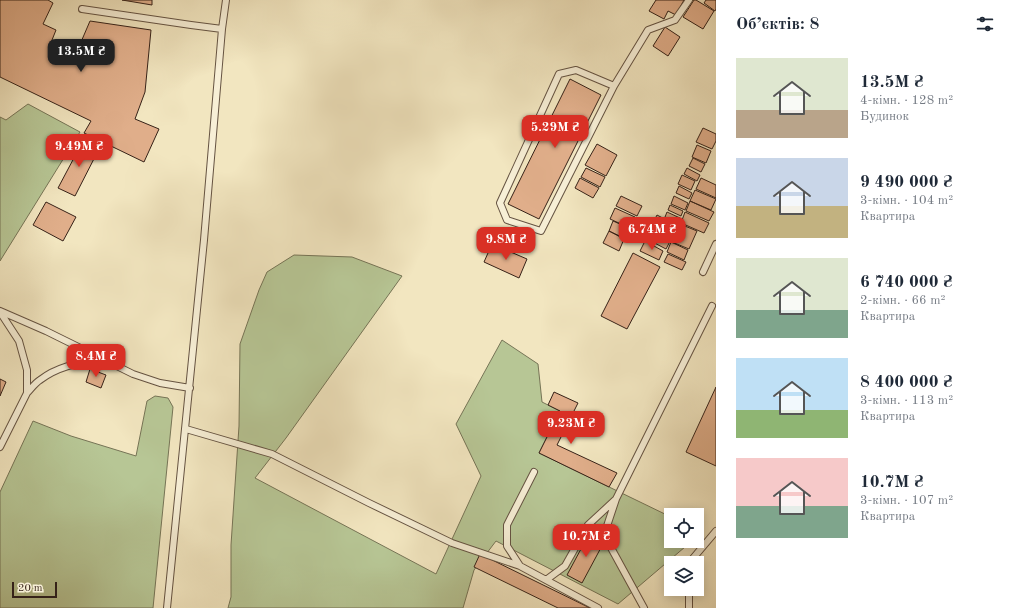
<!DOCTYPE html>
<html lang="uk">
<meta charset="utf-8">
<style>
:root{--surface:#fff;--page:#f2f2f3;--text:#1f2937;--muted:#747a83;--accent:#d93025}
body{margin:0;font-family:"Old Standard TT",serif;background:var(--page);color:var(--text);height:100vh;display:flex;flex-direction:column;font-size:15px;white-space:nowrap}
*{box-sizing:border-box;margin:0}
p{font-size:13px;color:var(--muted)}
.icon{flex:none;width:22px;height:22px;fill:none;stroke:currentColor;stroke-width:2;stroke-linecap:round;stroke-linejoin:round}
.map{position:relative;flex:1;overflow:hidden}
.side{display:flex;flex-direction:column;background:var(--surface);width:300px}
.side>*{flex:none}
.controls{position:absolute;left:664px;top:508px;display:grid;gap:8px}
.controls a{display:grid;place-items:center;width:40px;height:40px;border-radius:0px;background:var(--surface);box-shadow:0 2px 10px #0003;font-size:20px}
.scale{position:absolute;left:12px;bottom:10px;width:45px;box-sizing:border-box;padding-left:4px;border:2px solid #362218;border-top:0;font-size:11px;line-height:14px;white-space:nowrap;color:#362218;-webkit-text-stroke:3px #f7efd6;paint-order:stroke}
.price{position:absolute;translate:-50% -34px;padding:0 9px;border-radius:8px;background:var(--accent);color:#fff;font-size:13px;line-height:26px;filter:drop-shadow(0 1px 2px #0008)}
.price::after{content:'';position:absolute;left:50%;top:24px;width:12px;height:9px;margin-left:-6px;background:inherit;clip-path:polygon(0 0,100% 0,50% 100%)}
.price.active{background:#222;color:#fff}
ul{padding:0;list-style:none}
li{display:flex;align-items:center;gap:12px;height:100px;padding:0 20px}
li span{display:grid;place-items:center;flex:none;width:112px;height:80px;border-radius:0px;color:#555}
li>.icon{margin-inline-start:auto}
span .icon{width:48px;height:48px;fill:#fffc;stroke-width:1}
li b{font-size:17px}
h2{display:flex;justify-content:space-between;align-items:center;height:48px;padding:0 20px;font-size:17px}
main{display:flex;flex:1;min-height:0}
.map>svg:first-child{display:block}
</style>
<main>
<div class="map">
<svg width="716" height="608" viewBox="0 0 716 608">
<rect width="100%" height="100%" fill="#f2e6c0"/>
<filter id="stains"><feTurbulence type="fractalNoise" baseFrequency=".005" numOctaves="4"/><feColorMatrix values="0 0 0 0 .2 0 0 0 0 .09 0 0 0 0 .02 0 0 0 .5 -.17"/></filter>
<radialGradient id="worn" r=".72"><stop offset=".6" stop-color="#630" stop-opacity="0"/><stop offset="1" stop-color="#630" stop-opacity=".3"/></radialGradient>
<path fill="#b7c695" stroke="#767456" d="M 28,104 L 80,132 L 0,261 L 0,117 L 6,120 Z
M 294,255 L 352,257 L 402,276 L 286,438 L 255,478 L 436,574 L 481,476 L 456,424 L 502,340 L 538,364 L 542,402 L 560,411 L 539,453 L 671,517 L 671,541 L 692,541 L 618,604 L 496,541 L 474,570 L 463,608 L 228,608 L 231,597 L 231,545 L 239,426 L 240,344 L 259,290 L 267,272 Z
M 155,396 L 168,398 L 173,407 L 153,608 L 0,608 L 0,492 L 33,421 L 71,436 L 136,456 L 147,401 Z"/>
<path fill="#e0ae8a" stroke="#362218" d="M 0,0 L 48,0 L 53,3 L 43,24 L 56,30 L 50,45 L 75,56 L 90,21 L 151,30 L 145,92 L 135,119 L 159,129 L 144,162 L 84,133 L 91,121 L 0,77 Z
M 122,0 L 152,0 L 152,5 Z
M 656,0 L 684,0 L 676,15 L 668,11 L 664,19 L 649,11 Z
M 694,0 L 696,0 L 714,11 L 703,29 L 683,17 Z
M 706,0 L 716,0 L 716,9 L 715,11 L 704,3 Z
M 665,27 L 680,37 L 668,56 L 653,46 Z
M 570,79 L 601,95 L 539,219 L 508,204 Z
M 703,128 L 716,134 L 716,141 L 712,149 L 696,142 Z
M 84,139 L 100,147 L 75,196 L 58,188 Z
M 597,144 L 617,155 L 606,176 L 585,165 Z
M 697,145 L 711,151 L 706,163 L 692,157 Z
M 693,158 L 705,164 L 701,172 L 689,166 Z
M 586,168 L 605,177 L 600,187 L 581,177 Z
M 687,168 L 700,175 L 697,181 L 684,174 Z
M 682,175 L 695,181 L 691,190 L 678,184 Z
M 580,178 L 599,188 L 593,198 L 575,188 Z
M 701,178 L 716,185 L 716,198 L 696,189 Z
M 679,186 L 692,193 L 689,199 L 676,193 Z
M 695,190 L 716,199 L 711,210 L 690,201 Z
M 621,196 L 642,206 L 637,216 L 616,206 Z
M 674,196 L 688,203 L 685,210 L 671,204 Z
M 690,201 L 714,212 L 709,221 L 686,211 Z
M 46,202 L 76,217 L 63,241 L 33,225 Z
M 670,205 L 683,211 L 681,216 L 668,210 Z
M 615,208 L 635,217 L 630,228 L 610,219 Z
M 667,212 L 680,218 L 678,223 L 665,217 Z
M 685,212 L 709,223 L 704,233 L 681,223 Z
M 657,215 L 678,226 L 666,249 L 645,238 Z
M 613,221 L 629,228 L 624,238 L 609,231 Z
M 680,224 L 697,231 L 689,249 L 672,242 Z
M 609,231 L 624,239 L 619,251 L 603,243 Z
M 645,241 L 663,251 L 659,260 L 640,251 Z
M 671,242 L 688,250 L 684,260 L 667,252 Z
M 492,244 L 527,259 L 519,278 L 484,262 Z
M 633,253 L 660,267 L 627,329 L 601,316 Z
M 668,254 L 686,262 L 682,270 L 664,262 Z
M 90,369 L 106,375 L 101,388 L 86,382 Z
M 0,379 L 6,382 L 0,396 Z
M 716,387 L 716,466 L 686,452 Z
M 554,392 L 578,403 L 557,445 L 617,473 L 609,487 L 539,453 L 560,411 L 548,405 Z
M 589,534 L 604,542 L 582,583 L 567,575 Z
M 480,554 L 590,608 L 558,608 L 474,567 Z"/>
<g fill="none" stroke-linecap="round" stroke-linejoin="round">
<g stroke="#655342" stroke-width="8">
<path id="lane" d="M 82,9 L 191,25 L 222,29
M 614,86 L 576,70 L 559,74 L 500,203 L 507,220 L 541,231 L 614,86 L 648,30 L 675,20 L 689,0
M 703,272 L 716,244
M 0,311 L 46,331 L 133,374 L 160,383 L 190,388
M 0,312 L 19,341 L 27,370 L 27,393 L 0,447
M 27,393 C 31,389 35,383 40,380 C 58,366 79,363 101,359
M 186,429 L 272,454 L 369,503 L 452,543 L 520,566
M 534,472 L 507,525 L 507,546 L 520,566 L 598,608
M 689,563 L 716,531
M 546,580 L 565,566 L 588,525 L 615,500
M 167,608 L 204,240 L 222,29 L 226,0
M 644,608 L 604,535 L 616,499 L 712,306
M 689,608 L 689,589"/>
</g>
<use href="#lane" stroke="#f7efd6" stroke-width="6"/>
</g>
<rect width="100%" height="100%" filter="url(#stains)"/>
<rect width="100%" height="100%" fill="url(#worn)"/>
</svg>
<div class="controls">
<a><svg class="icon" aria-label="locate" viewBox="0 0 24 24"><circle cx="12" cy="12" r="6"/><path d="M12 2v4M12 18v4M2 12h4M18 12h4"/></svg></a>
<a><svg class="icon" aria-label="layers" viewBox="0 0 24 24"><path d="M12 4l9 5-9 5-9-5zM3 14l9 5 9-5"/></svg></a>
</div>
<div class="scale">20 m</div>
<b class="price active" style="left:81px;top:73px">13.5M ₴</b>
<b class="price" style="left:555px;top:149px">5.29M ₴</b>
<b class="price" style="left:79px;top:168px">9.49M ₴</b>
<b class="price" style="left:652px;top:251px">6.74M ₴</b>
<b class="price" style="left:506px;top:261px">9.8M ₴</b>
<b class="price" style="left:96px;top:378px">8.4M ₴</b>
<b class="price" style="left:571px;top:445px">9.23M ₴</b>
<b class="price" style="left:586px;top:558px">10.7M ₴</b>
</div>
<section class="side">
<h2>Об’єктів: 8<svg class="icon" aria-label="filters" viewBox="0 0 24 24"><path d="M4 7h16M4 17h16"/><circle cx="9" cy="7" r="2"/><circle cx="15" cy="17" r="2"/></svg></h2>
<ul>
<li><span style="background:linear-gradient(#dfe7d0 65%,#b9a48a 0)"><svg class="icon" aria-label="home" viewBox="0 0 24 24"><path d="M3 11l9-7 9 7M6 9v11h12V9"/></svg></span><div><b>13.5M ₴</b><p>4-кімн. · 128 m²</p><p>Будинок</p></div></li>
<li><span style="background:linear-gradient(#c9d6e8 60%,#c2b280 0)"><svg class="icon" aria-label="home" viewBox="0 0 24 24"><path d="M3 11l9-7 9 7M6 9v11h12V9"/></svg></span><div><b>9 490 000 ₴</b><p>3-кімн. · 104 m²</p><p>Квартира</p></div></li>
<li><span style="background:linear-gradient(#dfe7d0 65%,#7fa58c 0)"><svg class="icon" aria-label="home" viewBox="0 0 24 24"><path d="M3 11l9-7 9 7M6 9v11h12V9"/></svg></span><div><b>6 740 000 ₴</b><p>2-кімн. · 66 m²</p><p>Квартира</p></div></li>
<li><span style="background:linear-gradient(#bfe0f5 65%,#8fb573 0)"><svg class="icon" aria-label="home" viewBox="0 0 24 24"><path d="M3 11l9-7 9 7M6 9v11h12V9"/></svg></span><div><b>8 400 000 ₴</b><p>3-кімн. · 113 m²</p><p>Квартира</p></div></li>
<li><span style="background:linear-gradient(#f6c9c9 60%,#7fa58c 0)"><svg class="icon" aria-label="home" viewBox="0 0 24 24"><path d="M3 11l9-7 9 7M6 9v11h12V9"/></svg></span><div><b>10.7M ₴</b><p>3-кімн. · 107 m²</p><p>Квартира</p></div></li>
</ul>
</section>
</main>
